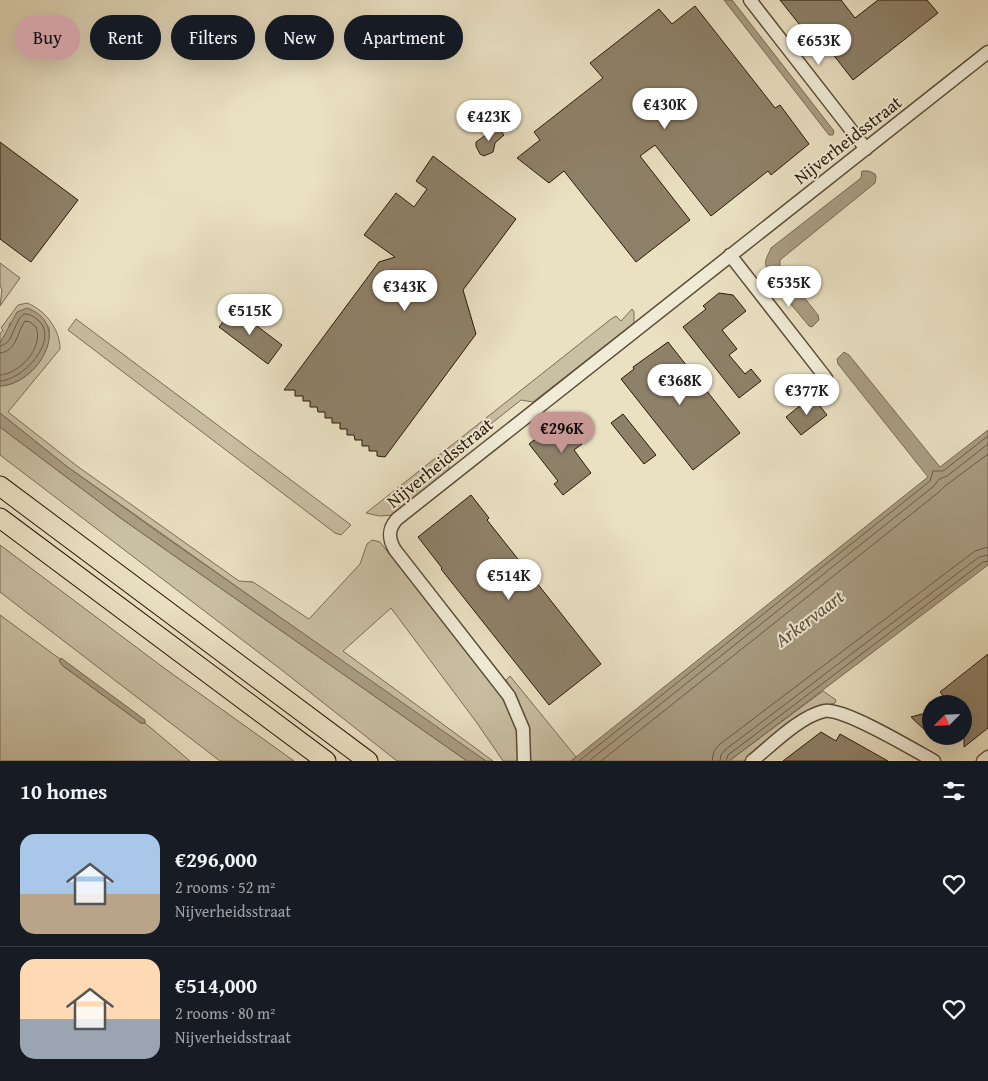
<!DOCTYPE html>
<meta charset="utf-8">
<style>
:root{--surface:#171b24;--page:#20242c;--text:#f1f3f6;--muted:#9ea1a6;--line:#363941;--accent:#c59692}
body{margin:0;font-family:"Gentium Book Plus",serif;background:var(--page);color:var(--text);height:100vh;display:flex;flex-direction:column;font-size:19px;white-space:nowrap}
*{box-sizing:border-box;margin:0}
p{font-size:16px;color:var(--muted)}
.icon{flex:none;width:28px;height:28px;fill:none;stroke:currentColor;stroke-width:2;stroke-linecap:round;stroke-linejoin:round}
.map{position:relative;height:761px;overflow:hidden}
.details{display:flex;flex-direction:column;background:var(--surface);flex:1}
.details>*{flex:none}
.top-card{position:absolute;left:15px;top:15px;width:500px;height:45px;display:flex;gap:10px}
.needle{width:32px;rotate:246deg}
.fabs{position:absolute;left:922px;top:695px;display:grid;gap:10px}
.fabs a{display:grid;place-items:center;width:50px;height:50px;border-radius:50%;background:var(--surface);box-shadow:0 5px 20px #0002;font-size:25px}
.price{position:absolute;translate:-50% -42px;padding:0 11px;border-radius:18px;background:#fff;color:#222;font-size:16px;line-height:32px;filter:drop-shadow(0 1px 2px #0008)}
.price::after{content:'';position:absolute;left:50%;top:30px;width:15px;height:11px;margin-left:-8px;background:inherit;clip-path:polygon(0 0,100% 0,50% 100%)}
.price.on{background:var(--accent);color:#111}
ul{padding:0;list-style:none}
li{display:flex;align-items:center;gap:15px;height:125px;padding:0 20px}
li+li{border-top:1px solid var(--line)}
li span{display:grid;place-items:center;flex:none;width:140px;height:100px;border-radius:15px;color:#555}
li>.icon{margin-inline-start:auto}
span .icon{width:60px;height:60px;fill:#fffc;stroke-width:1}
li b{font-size:21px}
h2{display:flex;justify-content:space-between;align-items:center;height:60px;padding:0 20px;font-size:21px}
.tag{padding:0 18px;border-radius:22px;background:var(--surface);box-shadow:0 5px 20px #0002;font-size:18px;line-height:45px}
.tag.on{background:var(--accent);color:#111}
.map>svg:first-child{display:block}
</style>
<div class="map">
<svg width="988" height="761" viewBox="0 0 988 761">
<rect width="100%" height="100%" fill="#eae1c3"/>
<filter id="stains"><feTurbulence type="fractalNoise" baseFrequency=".004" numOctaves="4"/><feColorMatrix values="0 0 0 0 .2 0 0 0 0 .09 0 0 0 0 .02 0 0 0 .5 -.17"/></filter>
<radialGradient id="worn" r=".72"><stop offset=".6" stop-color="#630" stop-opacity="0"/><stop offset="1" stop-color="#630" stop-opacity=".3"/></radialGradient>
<path fill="#c9bfa3" stroke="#7a6c56" d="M 0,263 L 20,278 L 0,306 L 2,290 L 0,285 Z
M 27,303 C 45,310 60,329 60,349 L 8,412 L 77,466 L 239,581 L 253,582 L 309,619 L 360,564 L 367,544 L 372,540 L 380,542 L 506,703 L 517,730 L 519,761 L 503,761 L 477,723 L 391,608 L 343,651 L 493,761 L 486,761 L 429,723 L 65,465 L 0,413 L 0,386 C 27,385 53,354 49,327 L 10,323 L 7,334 L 0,343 L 0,334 L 3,330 L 1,328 L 18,305 Z
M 632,309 L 634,312 L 634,323 L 533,402 L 521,400 L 449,457 L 449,470 L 392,515 L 380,516 L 366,513 L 611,319 L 616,316 L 621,321 Z
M 76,319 L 351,525 L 341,535 L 335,533 L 68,330 Z
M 0,427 L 122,519 L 467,761 L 397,761 L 283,671 L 0,455 Z
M 0,545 L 164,668 L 294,761 L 220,761 L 0,592 Z
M 0,615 L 60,659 L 63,666 L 141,723 L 145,723 L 190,761 L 0,761 Z
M 510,676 L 576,757 L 571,761 L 529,761 C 528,727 524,709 506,680 Z
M 823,691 L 836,700 L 835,703 L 820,707 L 795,723 L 746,761 L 729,761 Z"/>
<path fill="#a99d83" stroke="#766952" d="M 724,0 L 732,0 L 834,131 L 833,135 L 829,135 Z
M 862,171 L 869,171 L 875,174 L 876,177 L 875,183 L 780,260 L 780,267 L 818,315 L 819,320 L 812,327 L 809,326 C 799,313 769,281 766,266 C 764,260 769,254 771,248 L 861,178 Z
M 27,308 C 74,325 37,384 0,386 L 0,343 L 17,312 Z
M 844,352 L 849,355 L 940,467 L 988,430 L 988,565 L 729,761 L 571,761 L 928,477 L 838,364 L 837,359 Z
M 0,413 L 65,465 L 151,527 L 486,761 L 467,761 L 122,519 L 0,427 Z
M 61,658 L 137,714 L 145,720 L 145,723 L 141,723 L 63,666 L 59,661 Z"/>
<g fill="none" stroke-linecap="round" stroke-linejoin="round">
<path stroke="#6a5c46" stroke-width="1" d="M 0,346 C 14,344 13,322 24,314 C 30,314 33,316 38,320 C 60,339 24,380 0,381
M 0,353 C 17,351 17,332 25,321 L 30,322 L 36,327 C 44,347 20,374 0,375
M 579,761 L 930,481 L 933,471 L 943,471 L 988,436
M 589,761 L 934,486 L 939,479 L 947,476 L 988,444
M 601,761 L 939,492 L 945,486 L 988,454
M 712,761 L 714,751 L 720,744 L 975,551 L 988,547
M 720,761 L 721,755 L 725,750 L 979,557 L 988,555
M 726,761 L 728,755 L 983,562 L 988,561"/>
</g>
<path fill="#8e8169" stroke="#2a1a08" d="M 780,0 L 841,0 L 855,18 L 878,0 L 927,0 L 938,13 L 853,80 L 825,44 L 819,49 Z
M 695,6 L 775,108 L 780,105 L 809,144 L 771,175 L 768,171 L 711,216 L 655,145 L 640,156 L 690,220 L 636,262 L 564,171 L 549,183 L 517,158 L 540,140 L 534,132 L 603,78 L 590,63 L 659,9 L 672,24 Z
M 497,127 L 504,135 L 495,143 L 493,152 L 484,156 L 480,154 L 476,146 L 476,142 Z
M 0,142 L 78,200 L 31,262 L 0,239 Z
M 433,156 L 516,219 L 463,290 L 476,334 L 385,457 L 377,456 L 377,451 L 369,451 L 369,446 L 362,446 L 362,440 L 355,440 L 354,435 L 347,435 L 347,429 L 340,429 L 340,423 L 332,423 L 332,418 L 325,418 L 325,412 L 318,412 L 317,407 L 310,407 L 310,401 L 303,401 L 303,396 L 295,396 L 295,390 L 284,390 L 379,262 L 395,257 L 364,235 L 396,193 L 414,207 L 427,189 L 416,181 Z
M 719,293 L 733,295 L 746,311 L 722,330 L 737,349 L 729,355 L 745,374 L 751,369 L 761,381 L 739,398 L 683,327 L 706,309 L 703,306 Z
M 233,308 L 282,345 L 268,364 L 219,327 Z
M 668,342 L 740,433 L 693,470 L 621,379 L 634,369 L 633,367 Z
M 812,396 L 827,415 L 801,435 L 786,417 Z
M 569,413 L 580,427 L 573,432 L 582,444 L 574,450 L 591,473 L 563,495 L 554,484 L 558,481 L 529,444 Z
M 623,414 L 656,455 L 644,464 L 611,423 Z
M 471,495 L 489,518 L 487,520 L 601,664 L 549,705 L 441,569 L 442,568 L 418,537 Z
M 988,654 L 988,728 L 964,747 L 964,704 L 950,704 L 940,692 Z
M 922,714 L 931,714 L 931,736 L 911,717 Z
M 821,732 L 836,741 L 840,734 L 888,761 L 783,761 Z"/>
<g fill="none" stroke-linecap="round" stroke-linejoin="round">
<g stroke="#5a4c37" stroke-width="15">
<path id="minor" d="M 750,0 L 866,149
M 730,255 L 826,378
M 524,761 L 523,729 L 509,696 L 395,550 C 388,538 388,529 397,519 L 988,52
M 752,761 C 772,745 799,717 824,711 C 843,707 914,750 934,761
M 983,761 L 988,757"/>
</g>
<g stroke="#2a1a08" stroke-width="21">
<path id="highway" d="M 0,486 L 368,761
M 0,518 L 326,761"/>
</g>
<use href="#minor" stroke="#f1ecd8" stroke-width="12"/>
<use href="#highway" stroke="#eae1c3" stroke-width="19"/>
</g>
<g text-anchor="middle" stroke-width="4" stroke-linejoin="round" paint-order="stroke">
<g font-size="18" fill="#2a1a08" stroke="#f1ecd8">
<text transform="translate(848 140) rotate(-38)" y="6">Nijverheidsstraat</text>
<text transform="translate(440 463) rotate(-39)" y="6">Nijverheidsstraat</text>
</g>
<g font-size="19" font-style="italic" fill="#5d4e39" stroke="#f1ecd8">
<text transform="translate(809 618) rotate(-37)" y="7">Arkervaart</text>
</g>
</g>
<rect width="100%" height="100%" filter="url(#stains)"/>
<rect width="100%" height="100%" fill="url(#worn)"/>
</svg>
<div class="fabs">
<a><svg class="needle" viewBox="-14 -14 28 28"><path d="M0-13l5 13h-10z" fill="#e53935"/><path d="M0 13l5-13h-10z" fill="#9ea1a6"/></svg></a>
</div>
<b class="price" style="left:819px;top:66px">€653K</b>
<b class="price" style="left:665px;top:130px">€430K</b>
<b class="price" style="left:489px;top:142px">€423K</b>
<b class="price" style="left:789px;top:308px">€535K</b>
<b class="price" style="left:405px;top:312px">€343K</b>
<b class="price" style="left:250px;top:336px">€515K</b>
<b class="price" style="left:680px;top:406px">€368K</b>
<b class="price" style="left:807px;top:416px">€377K</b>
<b class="price on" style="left:562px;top:454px">€296K</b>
<b class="price" style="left:509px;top:601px">€514K</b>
<div class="top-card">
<a class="tag on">Buy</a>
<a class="tag">Rent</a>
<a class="tag">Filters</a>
<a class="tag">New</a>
<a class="tag">Apartment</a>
</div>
</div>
<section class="details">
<h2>10 homes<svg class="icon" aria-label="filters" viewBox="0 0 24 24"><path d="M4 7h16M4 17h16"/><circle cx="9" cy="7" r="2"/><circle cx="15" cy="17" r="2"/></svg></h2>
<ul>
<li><span style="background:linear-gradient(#a9c7e8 60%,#b9a48a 0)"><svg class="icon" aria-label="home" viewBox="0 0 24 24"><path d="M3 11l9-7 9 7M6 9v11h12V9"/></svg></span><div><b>€296,000</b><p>2 rooms · 52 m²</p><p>Nijverheidsstraat</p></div><svg class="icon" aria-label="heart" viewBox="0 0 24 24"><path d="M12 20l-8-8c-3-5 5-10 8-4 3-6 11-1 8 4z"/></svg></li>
<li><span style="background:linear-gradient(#ffd9b3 60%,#9aa5b1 0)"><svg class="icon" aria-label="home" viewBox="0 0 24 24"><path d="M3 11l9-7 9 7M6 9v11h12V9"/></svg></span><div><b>€514,000</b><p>2 rooms · 80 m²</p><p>Nijverheidsstraat</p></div><svg class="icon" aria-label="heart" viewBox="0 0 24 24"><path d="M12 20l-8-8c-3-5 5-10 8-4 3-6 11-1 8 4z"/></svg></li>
</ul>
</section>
